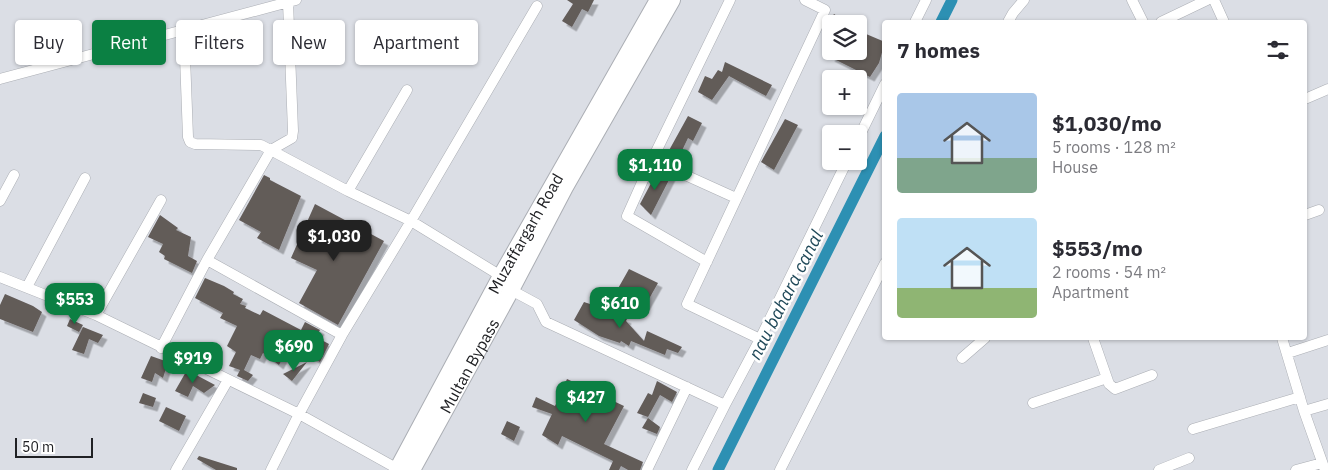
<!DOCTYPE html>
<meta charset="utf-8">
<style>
:root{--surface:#fff;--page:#f7f7f7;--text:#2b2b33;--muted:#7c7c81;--accent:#0b8043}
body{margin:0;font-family:"IBM Plex Sans",sans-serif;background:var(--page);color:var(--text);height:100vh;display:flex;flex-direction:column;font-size:19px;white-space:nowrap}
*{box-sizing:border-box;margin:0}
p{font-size:16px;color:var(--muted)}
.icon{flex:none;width:28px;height:28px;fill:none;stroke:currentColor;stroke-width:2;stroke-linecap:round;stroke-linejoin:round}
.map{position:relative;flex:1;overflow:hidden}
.drawer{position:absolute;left:882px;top:20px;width:425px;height:320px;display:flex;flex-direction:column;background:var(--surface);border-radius:5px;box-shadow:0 1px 4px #0004}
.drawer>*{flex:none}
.guide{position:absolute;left:15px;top:20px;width:475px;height:45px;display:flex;gap:10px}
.controls{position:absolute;left:822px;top:15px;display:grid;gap:10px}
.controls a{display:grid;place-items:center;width:45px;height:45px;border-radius:5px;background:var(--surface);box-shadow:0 1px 4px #0004;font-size:25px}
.scale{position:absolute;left:15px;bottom:12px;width:78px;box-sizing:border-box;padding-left:5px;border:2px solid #202124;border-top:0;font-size:14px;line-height:18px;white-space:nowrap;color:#202124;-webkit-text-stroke:4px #fff;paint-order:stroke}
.price{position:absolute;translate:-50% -42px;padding:0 11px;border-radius:10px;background:var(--accent);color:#fff;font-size:16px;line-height:32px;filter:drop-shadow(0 1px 2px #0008)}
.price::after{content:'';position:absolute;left:50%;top:30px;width:15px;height:11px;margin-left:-8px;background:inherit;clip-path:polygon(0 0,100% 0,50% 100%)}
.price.current{background:#222;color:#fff}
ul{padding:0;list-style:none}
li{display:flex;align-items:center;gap:15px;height:125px;padding:0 15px}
li span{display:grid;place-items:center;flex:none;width:140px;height:100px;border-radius:5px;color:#555}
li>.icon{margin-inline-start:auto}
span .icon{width:60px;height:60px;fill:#fffc;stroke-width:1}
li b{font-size:21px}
h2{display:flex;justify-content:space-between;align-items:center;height:60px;padding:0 15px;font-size:21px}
.pill{padding:0 18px;border-radius:5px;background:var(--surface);box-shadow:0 1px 4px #0004;font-size:18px;line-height:45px}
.pill.current{background:var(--accent);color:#fff}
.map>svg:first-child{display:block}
</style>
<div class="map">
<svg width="1328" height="470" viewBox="0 0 1328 470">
<defs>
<filter id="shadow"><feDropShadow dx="4.5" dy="4.5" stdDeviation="0" flood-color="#0004"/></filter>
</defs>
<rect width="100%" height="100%" fill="#dbdee5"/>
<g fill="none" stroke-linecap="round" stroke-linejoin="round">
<path stroke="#2d90b3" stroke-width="11" d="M 941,22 L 952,0
M 718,470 L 885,136"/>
</g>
<path fill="#625b59" filter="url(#shadow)" d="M 567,0 L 594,0 L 588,12 L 582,9 L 572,27 L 562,21 L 573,4 Z
M 834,14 L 849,24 L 828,24 Z
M 859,31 L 885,42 L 879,63 L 870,77 L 830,57 L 834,51 L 847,51 L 859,56 L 859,51 L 866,51 L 859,48 Z
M 725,62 L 772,85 L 766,96 L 729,76 L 712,100 L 698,92 L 705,76 L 712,79 L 718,70 L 722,72 Z
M 688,116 L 702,123 L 693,141 L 688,138 L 678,159 L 667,154 Z
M 785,119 L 798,125 L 774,170 L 761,162 Z
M 658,170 L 671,176 L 651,215 L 640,204 Z
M 264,175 L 270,178 L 270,180 L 301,196 L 279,250 L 257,238 L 261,232 L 239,220 Z
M 315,204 L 384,241 L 338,325 L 299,303 L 317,270 L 291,258 Z
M 160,215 L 178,228 L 176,230 L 191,237 L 188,256 L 197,261 L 192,273 L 164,259 L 165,256 L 159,252 L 163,244 L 148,237 Z
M 629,269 L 658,283 L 645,306 L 616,292 Z
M 205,278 L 224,286 L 234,292 L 233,294 L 243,299 L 240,304 L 246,306 L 245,308 L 260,315 L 263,310 L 301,330 L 305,322 L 320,330 L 316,337 L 329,344 L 320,362 L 307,354 L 310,350 L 292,341 L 279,365 L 263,353 L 260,359 L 251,355 L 244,370 L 253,375 L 248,381 L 237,376 L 240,370 L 229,366 L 236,352 L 227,346 L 237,326 L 220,318 L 223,313 L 195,298 Z
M 5,294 L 33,306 L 42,312 L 33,332 L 0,319 L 0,305 Z
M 584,302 L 605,309 L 604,311 L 627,319 L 626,321 L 644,341 L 647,331 L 682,347 L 678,353 L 667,349 L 665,355 L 631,341 L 629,346 L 621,341 L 620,343 L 599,336 L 574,320 Z
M 70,319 L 83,325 L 79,332 L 67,326 Z
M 83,327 L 103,335 L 98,343 L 89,339 L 84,354 L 72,350 Z
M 151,356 L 168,362 L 163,378 L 155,373 L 152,382 L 141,378 Z
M 307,362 L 292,381 L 283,374 Z
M 187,370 L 200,377 L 215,385 L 204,393 L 193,386 L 188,397 L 175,391 Z
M 567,379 L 624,406 L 604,444 L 643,462 L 640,470 L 628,470 L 621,466 L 619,470 L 609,470 L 613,461 L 562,436 L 558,445 L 542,435 L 552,414 L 532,407 L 536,397 L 555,406 Z
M 657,381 L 677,392 L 672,402 L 660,395 L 648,417 L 637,413 L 648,393 L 652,395 Z
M 143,393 L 156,398 L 153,407 L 139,403 Z
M 166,407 L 186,416 L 179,431 L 159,421 Z
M 648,418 L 660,427 L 657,434 L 642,428 Z
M 507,421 L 520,427 L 514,441 L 501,434 Z
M 199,456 L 237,468 L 237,470 L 216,470 L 197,459 Z"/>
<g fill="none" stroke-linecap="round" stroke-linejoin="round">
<g stroke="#abaeb4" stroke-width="11">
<path id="minor" d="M 805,0 L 825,10 L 687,304 L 760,339 L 847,161
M 1132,0 L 1143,22
M 1214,0 L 1224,22
M 915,22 L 926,0
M 1008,22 L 1013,13 L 1024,0
M 1161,22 L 1207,0
M 184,30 L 188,137 L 190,142 L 195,144 L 261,145 L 348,191 L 411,221 L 501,276
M 0,79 L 296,0
M 1305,99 L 1328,89
M 859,137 L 885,84
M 652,160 L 730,0
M 348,191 L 407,90
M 0,201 L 14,175
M 1305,215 L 1319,210
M 207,260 L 342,335
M 707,262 L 627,216 L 652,160 L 736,198
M 0,277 L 96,315 L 299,414 L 398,469
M 27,287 L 85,178
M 511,290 L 537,304 L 546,322 L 725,405 L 760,339
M 96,315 L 161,200
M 1093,338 L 1109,384 L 1115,389 L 1152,375
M 1282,338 L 1304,411 L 1325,470
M 161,348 L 207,260 L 271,150 L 292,138 L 293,131 L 288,2
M 1288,353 L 1328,340
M 962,358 L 985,338
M 1033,403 L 1107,378
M 1304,411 L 1328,404
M 1193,429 L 1300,397
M 176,470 L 228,380
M 271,470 L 299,414 L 342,335 L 411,221 L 537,6
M 647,470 L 687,387
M 692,470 L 725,405
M 780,470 L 885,263
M 1159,470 L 1189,458
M 1296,470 L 1322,463"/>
</g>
<g stroke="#abaeb4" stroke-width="18">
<g id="primary">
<path id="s1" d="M 397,470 L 501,276 L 658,0"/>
<path id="s2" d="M 412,470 L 511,290 L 565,187 L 672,0"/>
</g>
</g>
<use href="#minor" stroke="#fff" stroke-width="10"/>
<use href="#primary" stroke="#fff" stroke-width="16"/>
</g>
<g text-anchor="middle" stroke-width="5" stroke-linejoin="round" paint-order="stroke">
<g font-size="16" fill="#202124" stroke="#fff">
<text dy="6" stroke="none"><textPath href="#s1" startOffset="269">Muzaffargarh Road</textPath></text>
<text dy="6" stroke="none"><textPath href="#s2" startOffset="119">Multan Bypass</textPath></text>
</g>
<g font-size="18" font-style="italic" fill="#204959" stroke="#fff">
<text transform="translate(786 295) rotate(-63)" y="6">nau bahara canal</text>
</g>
</g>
</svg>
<div class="controls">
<a><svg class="icon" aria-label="layers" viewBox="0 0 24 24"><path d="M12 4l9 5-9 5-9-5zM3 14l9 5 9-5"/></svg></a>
<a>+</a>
<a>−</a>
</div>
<div class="scale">50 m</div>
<b class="price" style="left:655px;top:191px">$1,110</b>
<b class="price current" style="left:334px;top:262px">$1,030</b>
<b class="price" style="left:75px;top:325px">$553</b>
<b class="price" style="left:620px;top:329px">$610</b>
<b class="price" style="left:294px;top:372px">$690</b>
<b class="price" style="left:193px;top:384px">$919</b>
<b class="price" style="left:586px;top:423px">$427</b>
<div class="guide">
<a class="pill">Buy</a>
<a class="pill current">Rent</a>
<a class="pill">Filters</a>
<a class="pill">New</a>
<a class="pill">Apartment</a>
</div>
<section class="drawer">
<h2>7 homes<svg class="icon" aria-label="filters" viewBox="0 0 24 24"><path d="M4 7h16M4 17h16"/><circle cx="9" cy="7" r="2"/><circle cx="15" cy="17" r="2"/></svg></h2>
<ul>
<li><span style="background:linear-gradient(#a9c7e8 65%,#7fa58c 0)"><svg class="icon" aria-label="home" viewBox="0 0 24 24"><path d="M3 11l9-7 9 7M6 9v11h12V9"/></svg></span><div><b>$1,030/mo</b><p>5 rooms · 128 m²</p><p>House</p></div></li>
<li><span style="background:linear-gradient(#bfe0f5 70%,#8fb573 0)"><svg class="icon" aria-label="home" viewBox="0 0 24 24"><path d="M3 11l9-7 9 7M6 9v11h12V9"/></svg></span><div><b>$553/mo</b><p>2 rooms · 54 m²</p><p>Apartment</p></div></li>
</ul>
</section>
</div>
